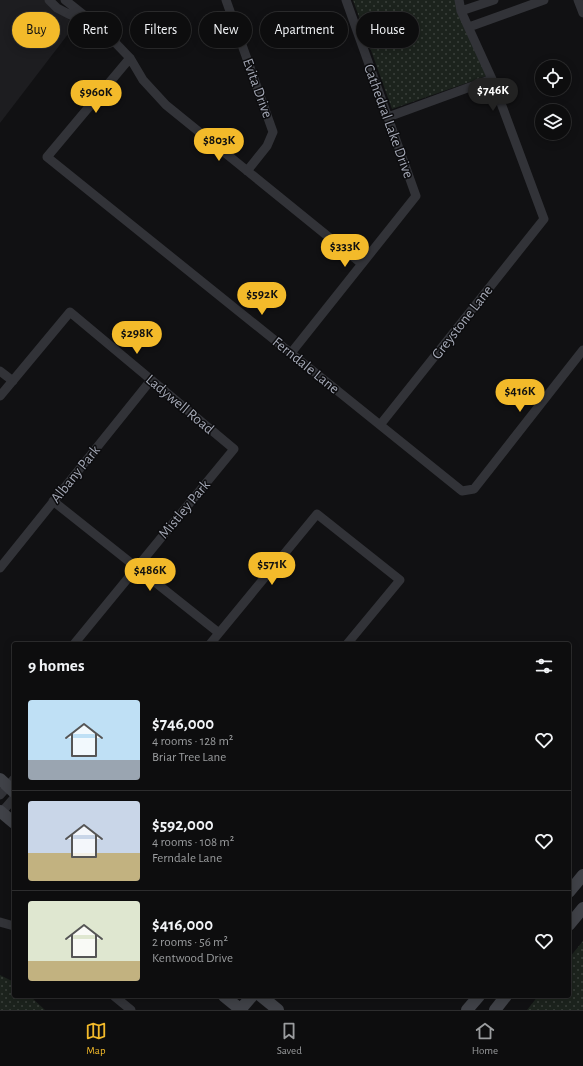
<!DOCTYPE html>
<meta charset="utf-8">
<style>
:root{--surface:#0d0d0e;--page:#1b1b1c;--text:#f1f3f6;--muted:#9a9c9e;--line:#2d2d2e;--accent:#f3ba2a}
body{margin:0;font-family:"Alegreya Sans",sans-serif;background:var(--page);color:var(--text);height:100vh;display:flex;flex-direction:column;font-size:15px;white-space:nowrap}
*{box-sizing:border-box;margin:0}
p{font-size:13px;color:var(--muted)}
.icon{flex:none;width:22px;height:22px;fill:none;stroke:currentColor;stroke-width:2;stroke-linecap:round;stroke-linejoin:round}
.map{position:relative;flex:1;overflow:hidden}
.side{position:absolute;left:12px;top:642px;width:559px;height:356px;display:flex;flex-direction:column;background:var(--surface);border-radius:4px;box-shadow:0 2px 10px #0003,0 0 0 1px var(--line)}
.side>*{flex:none}
.guide{position:absolute;left:12px;top:12px;width:559px;height:36px;display:flex;gap:8px}
.fabs{position:absolute;left:535px;top:60px;display:grid;gap:8px}
.fabs a{display:grid;place-items:center;width:36px;height:36px;border-radius:50%;background:var(--surface);box-shadow:0 2px 10px #0003,0 0 0 1px var(--line);font-size:20px}
.price{position:absolute;translate:-50% -34px;padding:0 9px;border-radius:14px;background:var(--accent);color:#111;font-size:13px;line-height:26px;filter:drop-shadow(0 1px 2px #0008)}
.price::after{content:'';position:absolute;left:50%;top:24px;width:12px;height:9px;margin-left:-6px;background:inherit;clip-path:polygon(0 0,100% 0,50% 100%)}
.price.active{background:#222;color:#fff}
ul{padding:0;list-style:none}
li{display:flex;align-items:center;gap:12px;height:100px;padding:0 16px}
li+li{border-top:1px solid var(--line)}
li span{display:grid;place-items:center;flex:none;width:112px;height:80px;border-radius:4px;color:#555}
li>.icon{margin-inline-start:auto}
span .icon{width:48px;height:48px;fill:#fffc;stroke-width:1}
li b{font-size:17px}
h2{display:flex;justify-content:space-between;align-items:center;height:48px;padding:0 16px;font-size:17px}
.chip{padding:0 14px;border-radius:18px;background:var(--surface);box-shadow:0 2px 10px #0003,0 0 0 1px var(--line);font-size:14px;line-height:36px}
.chip.active{background:var(--accent);color:#111}
.tabs{display:flex;justify-content:space-around;align-items:center;height:56px;border-top:1px solid var(--line);background:var(--surface);font-size:11px;color:var(--muted)}
.tabs a{display:grid;justify-items:center;gap:2px}
.tabs .active{color:var(--accent)}
.map>svg:first-child{display:block}
</style>
<div class="map">
<svg width="583" height="1010" viewBox="0 0 583 1010">
<defs>
<pattern id="green-dots" width="8" height="8" patternUnits="userSpaceOnUse"><rect width="8" height="8" fill="#1c231d"/><path d="M2 2h.1M6 6h.1" fill="none" stroke="#3a403b" stroke-width="1.8" stroke-linecap="round"/></pattern>
</defs>
<rect width="100%" height="100%" fill="#111113"/>
<path fill="#1d1d20" d="M 0,0 L 47,0 L 75,25 L 0,123 Z"/>
<path fill="url(#green-dots)" d="M 353,0 L 455,0 L 487,76 L 392,109 Z
M 583,941 L 583,1010 L 527,1010 L 538,996 L 569,996 L 569,958 Z
M 0,975 L 14,982 L 14,996 L 30,996 L 45,1010 L 0,1010 Z"/>
<g fill="none" stroke-linecap="round" stroke-linejoin="round">
<path stroke="#323338" stroke-width="9" d="M 49,0 L 57,8 L 90,25
M 65,0 L 104,31 L 130,58 L 143,80 L 166,105 L 362,264
M 226,0 L 273,132 L 267,146 L 247,171
M 578,0 L 583,13
M 461,11 L 494,0
M 469,27 L 544,0
M 130,58 L 47,157 L 462,491 L 474,489 L 583,350
M 388,117 L 492,79
M 291,353 L 416,196 L 346,0
M 0,371 L 13,381
M 0,396 L 70,312 L 234,449 L 74,644
M 380,425 L 544,219 L 492,79 L 461,11 L 459,0
M 53,501 L 219,633
M 0,568 L 151,380
M 210,644 L 317,514 L 400,580 L 347,644
M 0,795 L 14,779
M 0,814 L 14,798
M 0,922 L 14,926
M 114,996 L 131,1010"/>
<path stroke="#404248" stroke-width="12" d="M 0,779 L 14,792
M 0,811 L 14,823
M 569,892 L 583,875
M 569,925 L 583,908
M 224,996 L 241,1010
M 261,996 L 278,1010
M 240,1010 L 252,996
M 467,1010 L 479,996
M 495,1010 L 506,996"/>
</g>
<g text-anchor="middle" stroke-width="3" stroke-linejoin="round" paint-order="stroke">
<g font-size="15" fill="#a3a7b4" stroke="#0c0c0e">
<text transform="translate(258 88) rotate(70)" y="5">Evita Drive</text>
<text transform="translate(389 121) rotate(70)" y="5">Cathedral Lake Drive</text>
<text transform="translate(462 322) rotate(-52)" y="5">Greystone Lane</text>
<text transform="translate(306 365) rotate(39)" y="5">Ferndale Lane</text>
<text transform="translate(180 404) rotate(40)" y="5">Ladywell Road</text>
<text transform="translate(75 474) rotate(-51)" y="5">Albany Park</text>
<text transform="translate(184 509) rotate(-50)" y="5">Mistley Park</text>
</g>
</g>
</svg>
<div class="fabs">
<a><svg class="icon" aria-label="locate" viewBox="0 0 24 24"><circle cx="12" cy="12" r="6"/><path d="M12 2v4M12 18v4M2 12h4M18 12h4"/></svg></a>
<a><svg class="icon" aria-label="layers" viewBox="0 0 24 24"><path d="M12 4l9 5-9 5-9-5zM3 14l9 5 9-5"/></svg></a>
</div>
<b class="price active" style="left:493px;top:112px">$746K</b>
<b class="price" style="left:96px;top:114px">$960K</b>
<b class="price" style="left:219px;top:162px">$803K</b>
<b class="price" style="left:345px;top:268px">$333K</b>
<b class="price" style="left:262px;top:316px">$592K</b>
<b class="price" style="left:137px;top:355px">$298K</b>
<b class="price" style="left:520px;top:413px">$416K</b>
<b class="price" style="left:272px;top:586px">$571K</b>
<b class="price" style="left:150px;top:592px">$486K</b>
<div class="guide">
<a class="chip active">Buy</a>
<a class="chip">Rent</a>
<a class="chip">Filters</a>
<a class="chip">New</a>
<a class="chip">Apartment</a>
<a class="chip">House</a>
</div>
<section class="side">
<h2>9 homes<svg class="icon" aria-label="filters" viewBox="0 0 24 24"><path d="M4 7h16M4 17h16"/><circle cx="9" cy="7" r="2"/><circle cx="15" cy="17" r="2"/></svg></h2>
<ul>
<li><span style="background:linear-gradient(#bfe0f5 75%,#9aa5b1 0)"><svg class="icon" aria-label="home" viewBox="0 0 24 24"><path d="M3 11l9-7 9 7M6 9v11h12V9"/></svg></span><div><b>$746,000</b><p>4 rooms · 128 m²</p><p>Briar Tree Lane</p></div><svg class="icon" aria-label="heart" viewBox="0 0 24 24"><path d="M12 20l-8-8c-3-5 5-10 8-4 3-6 11-1 8 4z"/></svg></li>
<li><span style="background:linear-gradient(#c9d6e8 65%,#c2b280 0)"><svg class="icon" aria-label="home" viewBox="0 0 24 24"><path d="M3 11l9-7 9 7M6 9v11h12V9"/></svg></span><div><b>$592,000</b><p>4 rooms · 108 m²</p><p>Ferndale Lane</p></div><svg class="icon" aria-label="heart" viewBox="0 0 24 24"><path d="M12 20l-8-8c-3-5 5-10 8-4 3-6 11-1 8 4z"/></svg></li>
<li><span style="background:linear-gradient(#dfe7d0 75%,#c2b280 0)"><svg class="icon" aria-label="home" viewBox="0 0 24 24"><path d="M3 11l9-7 9 7M6 9v11h12V9"/></svg></span><div><b>$416,000</b><p>2 rooms · 56 m²</p><p>Kentwood Drive</p></div><svg class="icon" aria-label="heart" viewBox="0 0 24 24"><path d="M12 20l-8-8c-3-5 5-10 8-4 3-6 11-1 8 4z"/></svg></li>
</ul>
</section>
</div>
<nav class="tabs">
<a class="active"><svg class="icon" aria-label="map" viewBox="0 0 24 24"><path d="M3 6l6-2 6 2 6-2v14l-6 2-6-2-6 2zM9 4v14M15 6v14"/></svg>Map</a>
<a><svg class="icon" aria-label="saved" viewBox="0 0 24 24"><path d="M7 4h10v16l-5-4-5 4z"/></svg>Saved</a>
<a><svg class="icon" aria-label="home" viewBox="0 0 24 24"><path d="M3 11l9-7 9 7M6 9v11h12V9"/></svg>Home</a>
</nav>
